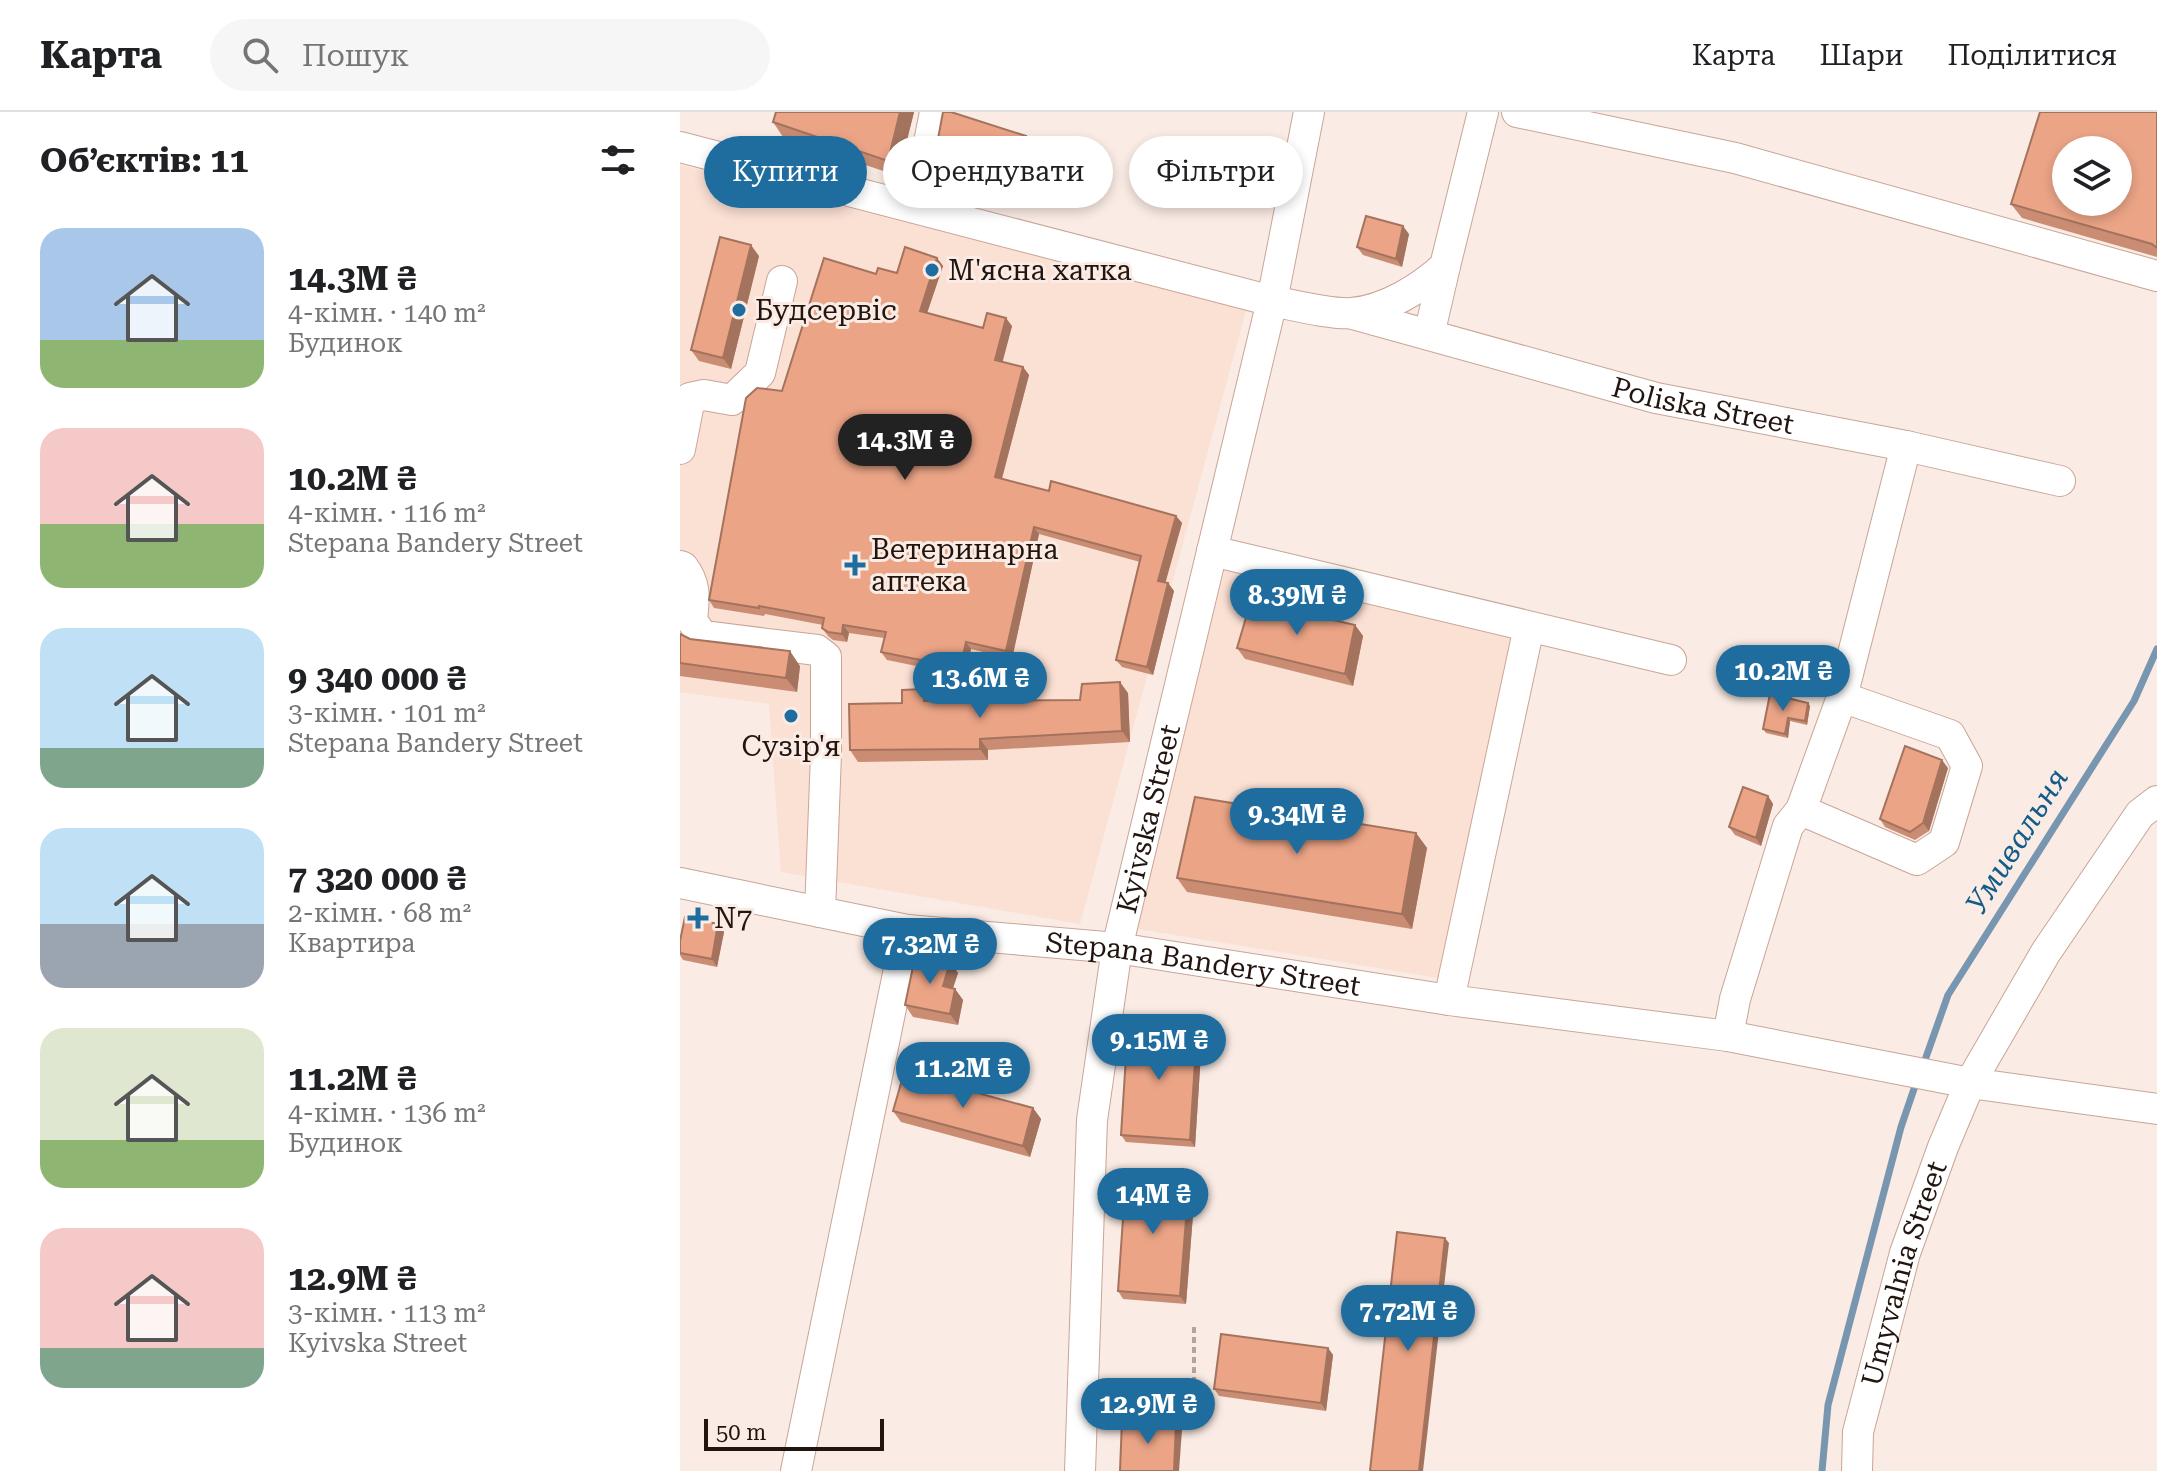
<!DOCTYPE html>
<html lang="uk">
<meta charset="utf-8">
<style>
:root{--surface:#fff;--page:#f6f6f6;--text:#202124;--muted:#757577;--line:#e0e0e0;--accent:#1f6d9f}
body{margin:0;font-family:"Roboto Serif",serif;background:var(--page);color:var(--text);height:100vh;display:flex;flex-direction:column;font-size:30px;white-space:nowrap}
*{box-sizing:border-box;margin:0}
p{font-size:26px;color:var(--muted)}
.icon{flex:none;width:44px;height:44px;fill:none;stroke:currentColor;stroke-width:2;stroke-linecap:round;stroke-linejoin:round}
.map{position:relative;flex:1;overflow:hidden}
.drawer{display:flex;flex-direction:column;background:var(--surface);width:680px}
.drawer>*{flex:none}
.hud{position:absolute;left:24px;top:24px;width:760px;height:72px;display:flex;gap:16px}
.tools{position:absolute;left:1372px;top:24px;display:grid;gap:16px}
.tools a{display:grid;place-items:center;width:80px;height:80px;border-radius:50%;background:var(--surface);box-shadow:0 4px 12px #0003;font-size:40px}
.scale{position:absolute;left:24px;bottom:20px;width:180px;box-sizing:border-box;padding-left:8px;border:4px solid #221510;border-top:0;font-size:22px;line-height:28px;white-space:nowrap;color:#221510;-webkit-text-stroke:6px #faebe4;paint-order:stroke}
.price{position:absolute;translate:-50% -68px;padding:0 18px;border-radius:28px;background:var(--accent);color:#fff;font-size:26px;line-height:52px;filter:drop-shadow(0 2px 4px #0008)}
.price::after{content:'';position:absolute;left:50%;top:48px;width:24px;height:18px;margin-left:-12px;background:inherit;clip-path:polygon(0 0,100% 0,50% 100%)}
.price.on{background:#222;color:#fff}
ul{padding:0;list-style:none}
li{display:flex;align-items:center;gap:24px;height:200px;padding:0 40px}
li span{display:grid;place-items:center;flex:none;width:224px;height:160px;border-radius:24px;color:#555}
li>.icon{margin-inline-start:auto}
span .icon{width:96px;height:96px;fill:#fffc;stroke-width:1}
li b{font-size:34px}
h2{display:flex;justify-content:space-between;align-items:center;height:96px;padding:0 40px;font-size:34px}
.chip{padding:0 28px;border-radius:36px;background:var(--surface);box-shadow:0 4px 12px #0003;font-size:28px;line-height:72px}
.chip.on{background:var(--accent);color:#fff}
header{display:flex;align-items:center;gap:48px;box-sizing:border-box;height:112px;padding:0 40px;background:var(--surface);border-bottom:2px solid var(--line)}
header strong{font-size:38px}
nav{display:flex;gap:44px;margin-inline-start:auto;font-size:28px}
.search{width:560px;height:72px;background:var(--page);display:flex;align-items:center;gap:20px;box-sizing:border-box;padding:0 28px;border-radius:44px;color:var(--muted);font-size:30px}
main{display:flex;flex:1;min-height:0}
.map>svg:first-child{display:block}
</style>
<header>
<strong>Карта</strong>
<div class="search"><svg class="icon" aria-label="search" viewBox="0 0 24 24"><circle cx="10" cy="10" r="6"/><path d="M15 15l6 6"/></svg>Пошук</div>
<nav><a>Карта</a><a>Шари</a><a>Поділитися</a></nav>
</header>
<main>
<section class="drawer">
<h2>Об’єктів: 11<svg class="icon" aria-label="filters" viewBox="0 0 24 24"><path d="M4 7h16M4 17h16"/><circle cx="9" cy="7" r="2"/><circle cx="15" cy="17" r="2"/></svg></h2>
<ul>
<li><span style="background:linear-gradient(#a9c7e8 70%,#8fb573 0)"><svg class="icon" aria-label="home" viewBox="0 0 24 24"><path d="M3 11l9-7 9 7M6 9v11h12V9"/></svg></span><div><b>14.3M ₴</b><p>4-кімн. · 140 m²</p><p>Будинок</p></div></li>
<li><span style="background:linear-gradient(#f6c9c9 60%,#8fb573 0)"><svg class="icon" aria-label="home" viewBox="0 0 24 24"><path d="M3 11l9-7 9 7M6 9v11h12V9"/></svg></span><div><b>10.2M ₴</b><p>4-кімн. · 116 m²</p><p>Stepana Bandery Street</p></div></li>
<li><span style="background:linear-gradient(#bfe0f5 75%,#7fa58c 0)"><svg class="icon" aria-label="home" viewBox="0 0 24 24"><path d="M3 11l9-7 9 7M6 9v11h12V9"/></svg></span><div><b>9 340 000 ₴</b><p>3-кімн. · 101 m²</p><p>Stepana Bandery Street</p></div></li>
<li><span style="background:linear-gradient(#bfe0f5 60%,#9aa5b1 0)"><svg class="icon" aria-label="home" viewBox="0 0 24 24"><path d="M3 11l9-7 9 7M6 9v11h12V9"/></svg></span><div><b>7 320 000 ₴</b><p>2-кімн. · 68 m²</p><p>Квартира</p></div></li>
<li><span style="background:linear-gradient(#dfe7d0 70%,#8fb573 0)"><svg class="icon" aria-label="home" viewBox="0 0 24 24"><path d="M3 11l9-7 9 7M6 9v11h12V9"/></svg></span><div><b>11.2M ₴</b><p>4-кімн. · 136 m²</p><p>Будинок</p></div></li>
<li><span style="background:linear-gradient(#f6c9c9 75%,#7fa58c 0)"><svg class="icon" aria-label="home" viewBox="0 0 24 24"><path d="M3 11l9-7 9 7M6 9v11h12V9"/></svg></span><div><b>12.9M ₴</b><p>3-кімн. · 113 m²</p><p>Kyivska Street</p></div></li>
</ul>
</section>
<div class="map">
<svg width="1477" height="1359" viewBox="0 0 1477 1359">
<rect width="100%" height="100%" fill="#faebe4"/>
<path fill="#fbe0d4" d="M 0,53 L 567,195 L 400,812 L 101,760 L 89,592 L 0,580 Z
M 547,449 L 837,523 L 765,867 L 452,816 Z"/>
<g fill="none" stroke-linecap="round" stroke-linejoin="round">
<path stroke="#7896b0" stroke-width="7" d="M 1245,948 L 1268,883 L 1454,589 L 1477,537
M 1142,1359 L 1148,1293 L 1221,1015 L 1235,974"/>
<g stroke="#c9a596" stroke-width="32">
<g id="minor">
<path d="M 837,0 L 1055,46 L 1477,164"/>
<path d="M 0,35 L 592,189 C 613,193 652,203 672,201 C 706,198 741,176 765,154 L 803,0"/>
<path d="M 236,96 L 255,0"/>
<path id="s1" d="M 673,202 L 976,286 L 1226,334 L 1380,369"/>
<path d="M 749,223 L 765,154"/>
<path d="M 0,337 L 10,286 L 24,283 L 52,288 L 80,261 L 102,169"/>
<path d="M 532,439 L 991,548"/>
<path d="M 0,454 L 3,455 C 17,473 14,487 12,509 L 23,524 L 137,538 L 146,545 L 146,642 L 140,800"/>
<path d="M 1121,698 L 1237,748 L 1264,730 L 1287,654 L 1270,623 L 1162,585"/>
<path id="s2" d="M 0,771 L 227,818 L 437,836 L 769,888 L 1048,924 L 1290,971 L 1477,997"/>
<path d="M 769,888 L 849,515"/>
<path d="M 1048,924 L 1055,887 L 1108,714 L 1121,698 L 1162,585 L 1226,334"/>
<path d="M 116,1359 L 227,818"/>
<path id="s3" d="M 400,1359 L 412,1008 L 437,836 L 592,189 L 629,0"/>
<path id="s4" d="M 1177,1359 L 1178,1320 L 1225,1141 L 1263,1035 L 1290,971 L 1366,840 L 1460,702 L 1477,689"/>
</g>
</g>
<path stroke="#b3a59e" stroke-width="4" stroke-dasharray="6 4" stroke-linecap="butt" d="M 514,1215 L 514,1305"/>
<use href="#minor" stroke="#fff" stroke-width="30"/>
</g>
<path fill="#ca8d73" d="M 234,0 L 218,64 L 103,25 L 93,10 Z
M 1477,0 L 1477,145 L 1342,106 L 1331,92 Z
M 354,35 L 341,78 L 263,54 L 255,43 Z
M 729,122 L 722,155 L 683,143 L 677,135 Z
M 79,144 L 51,257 L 19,249 L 11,238 Z
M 257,146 L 263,154 L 247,201 L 303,216 L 332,214 L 322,250 L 343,255 L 349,263 L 322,367 L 369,379 L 496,404 L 502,411 L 485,470 L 488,471 L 494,479 L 473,563 L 442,555 L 436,548 L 460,450 L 359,422 L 332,547 L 291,537 L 285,564 L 207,548 L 201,540 L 204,526 L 169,521 L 167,530 L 153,528 L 148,524 L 142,516 L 143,513 L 85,502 L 84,504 L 34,496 L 29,488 L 102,279 L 196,162 L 217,161 Z
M 675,513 L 683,524 L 673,574 L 565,547 L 557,536 Z
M 0,522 L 10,527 L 120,554 L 117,580 L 0,564 Z
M 448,581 L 450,630 L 308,638 L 308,648 L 178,650 L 170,638 L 222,591 L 252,589 L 400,588 Z
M 1128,591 L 1130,594 L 1127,613 L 1110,609 L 1108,626 L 1086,621 L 1083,617 Z
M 1268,656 L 1249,719 L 1235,728 L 1205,715 L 1200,707 Z
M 1088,684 L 1093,692 L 1081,734 L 1055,723 L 1049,715 Z
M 736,721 L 747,736 L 732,817 L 507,780 L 497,766 Z
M 38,812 L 44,820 L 37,855 L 3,848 L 0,843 L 0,829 Z
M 270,850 L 278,861 L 273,876 L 275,877 L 283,888 L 278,913 L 233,905 L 225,893 Z
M 522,925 L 515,1035 L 446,1030 L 441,1023 Z
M 353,996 L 361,1007 L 350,1045 L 221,1010 L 213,999 Z
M 509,1069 L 515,1077 L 506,1192 L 443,1187 L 438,1179 Z
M 648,1236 L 653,1243 L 646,1299 L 539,1284 L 534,1277 Z"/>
<path fill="#a4735e" d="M 220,0 L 234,0 L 218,64 L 208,49 Z
M 346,24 L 354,35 L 341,78 L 333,67 Z
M 723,114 L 729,122 L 722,155 L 716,147 Z
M 71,133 L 79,144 L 51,257 L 43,246 Z
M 257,146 L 263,154 L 245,207 L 240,199 Z
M 326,206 L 332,214 L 321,256 L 315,248 Z
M 343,255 L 349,263 L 320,373 L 315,365 Z
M 496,404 L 502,411 L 484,476 L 478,469 Z
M 354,415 L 359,422 L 332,547 L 326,539 Z
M 488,471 L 494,479 L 473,563 L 467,555 Z
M 163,513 L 169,521 L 167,530 L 162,522 Z
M 675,513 L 683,524 L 673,574 L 665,562 Z
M 286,530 L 291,537 L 285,564 L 280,556 Z
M 110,539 L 120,554 L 117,580 L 106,566 Z
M 440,570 L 448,581 L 450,630 L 442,619 Z
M 244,577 L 252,589 L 244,589 Z
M 1128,591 L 1130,594 L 1127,613 L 1125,609 Z
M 1108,606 L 1110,609 L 1108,626 L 1105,622 Z
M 300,627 L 308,638 L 308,648 L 300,637 Z
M 1262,648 L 1268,656 L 1249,719 L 1243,711 Z
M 1088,684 L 1093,692 L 1081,734 L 1076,726 Z
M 736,721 L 747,736 L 732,817 L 722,802 Z
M 38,812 L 44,820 L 37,855 L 32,847 Z
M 270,850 L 278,861 L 270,885 L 263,874 Z
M 275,877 L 283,888 L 278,913 L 270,902 Z
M 517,918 L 522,925 L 515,1035 L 510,1028 Z
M 353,996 L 361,1007 L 350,1045 L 343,1034 Z
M 509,1069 L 515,1077 L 506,1192 L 500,1184 Z
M 765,1126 L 769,1131 L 743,1359 L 739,1359 Z
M 648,1236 L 653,1243 L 646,1299 L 641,1291 Z
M 496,1311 L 502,1318 L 499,1359 L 494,1359 Z"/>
<path fill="#eba486" stroke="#a4735e" stroke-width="2" fill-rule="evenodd" d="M 96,0 L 220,0 L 208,49 L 93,10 Z
M 263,0 L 271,0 L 346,24 L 333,67 L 255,43 Z
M 1360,0 L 1477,0 L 1477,136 L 1472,132 L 1331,92 ZM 1386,38 L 1438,38 L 1438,90 L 1386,90 Z
M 686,104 L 723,114 L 716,147 L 677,135 Z
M 40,125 L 71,133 L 43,246 L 11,238 Z
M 225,135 L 257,146 L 240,199 L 303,216 L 307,201 L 326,206 L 315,248 L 343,255 L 315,365 L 369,379 L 371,369 L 496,404 L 478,469 L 488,471 L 467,555 L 436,548 L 461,444 L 354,415 L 326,539 L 286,530 L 280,556 L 201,540 L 206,520 L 163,513 L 162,522 L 148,520 L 142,516 L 144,506 L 79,494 L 79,496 L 29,488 L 66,286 L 77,276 L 102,279 L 144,146 L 196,162 L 198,156 L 217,161 Z
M 571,489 L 675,513 L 665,562 L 557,536 Z
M 0,522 L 10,527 L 110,539 L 106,566 L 0,551 Z
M 440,570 L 442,619 L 300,627 L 300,637 L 170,638 L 169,592 L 222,591 L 222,578 L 244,577 L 244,589 L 400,588 L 402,572 Z
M 1090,582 L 1128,591 L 1125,609 L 1108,606 L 1105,622 L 1083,617 Z
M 1225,634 L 1262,648 L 1243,711 L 1230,720 L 1200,707 Z
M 1063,675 L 1088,684 L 1076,726 L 1049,715 Z
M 515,685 L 736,721 L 722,802 L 497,766 Z
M 5,805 L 38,812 L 32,847 L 0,841 L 0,829 Z
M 235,845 L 270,850 L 263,874 L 275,877 L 270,902 L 225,893 Z
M 448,913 L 517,918 L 510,1028 L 441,1023 Z
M 224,961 L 353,996 L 343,1034 L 213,999 Z
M 446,1063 L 509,1069 L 500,1184 L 438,1179 Z
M 717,1120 L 765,1126 L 739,1359 L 690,1359 Z
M 541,1222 L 648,1236 L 641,1291 L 534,1277 Z
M 442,1308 L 496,1311 L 494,1359 L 440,1359 Z"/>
<g fill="#1f6d9f" stroke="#faebe4" stroke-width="3">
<circle cx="252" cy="158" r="8"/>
<circle cx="59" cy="198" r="8"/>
<path d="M171 441h8v8h8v8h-8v8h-8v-8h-8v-8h8z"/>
<circle cx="111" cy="604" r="8"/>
<path d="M14 794h8v8h8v8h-8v8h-8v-8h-8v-8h8z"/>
</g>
<g text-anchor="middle" stroke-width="6" stroke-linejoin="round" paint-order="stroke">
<g font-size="28" fill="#221510" stroke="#faebe4" text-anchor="start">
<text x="268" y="168">М'ясна хатка</text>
<text x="75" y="208">Будсервіс</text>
<text x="191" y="447">Ветеринарна<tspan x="191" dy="32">аптека</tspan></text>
<text x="111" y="644" text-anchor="middle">Сузір'я</text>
<text x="34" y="816">N7</text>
</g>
<g font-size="28" fill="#221510" stroke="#faebe4">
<text dy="10" stroke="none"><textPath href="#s1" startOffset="362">Poliska Street</textPath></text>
<text dy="10" stroke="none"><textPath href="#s3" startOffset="658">Kyivska Street</textPath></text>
<text dy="10" stroke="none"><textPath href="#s2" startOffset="530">Stepana Bandery Street</textPath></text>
<text dy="10" stroke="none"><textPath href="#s4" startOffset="204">Umyvalnia Street</textPath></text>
</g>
<g font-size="30" font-style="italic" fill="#135c89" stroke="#faebe4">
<text transform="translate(1337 729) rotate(-58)" y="10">Умивальня</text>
</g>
</g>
</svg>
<div class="tools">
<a><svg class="icon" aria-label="layers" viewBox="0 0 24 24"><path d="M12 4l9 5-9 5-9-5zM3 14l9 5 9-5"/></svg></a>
</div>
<div class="scale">50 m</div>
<b class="price on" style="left:225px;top:370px">14.3M ₴</b>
<b class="price" style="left:617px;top:525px">8.39M ₴</b>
<b class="price" style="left:1103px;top:601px">10.2M ₴</b>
<b class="price" style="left:300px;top:608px">13.6M ₴</b>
<b class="price" style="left:617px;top:744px">9.34M ₴</b>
<b class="price" style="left:250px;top:874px">7.32M ₴</b>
<b class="price" style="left:479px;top:970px">9.15M ₴</b>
<b class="price" style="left:283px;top:998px">11.2M ₴</b>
<b class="price" style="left:473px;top:1124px">14M ₴</b>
<b class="price" style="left:728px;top:1241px">7.72M ₴</b>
<b class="price" style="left:468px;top:1334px">12.9M ₴</b>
<div class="hud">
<a class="chip on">Купити</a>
<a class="chip">Орендувати</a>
<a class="chip">Фільтри</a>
</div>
</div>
</main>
